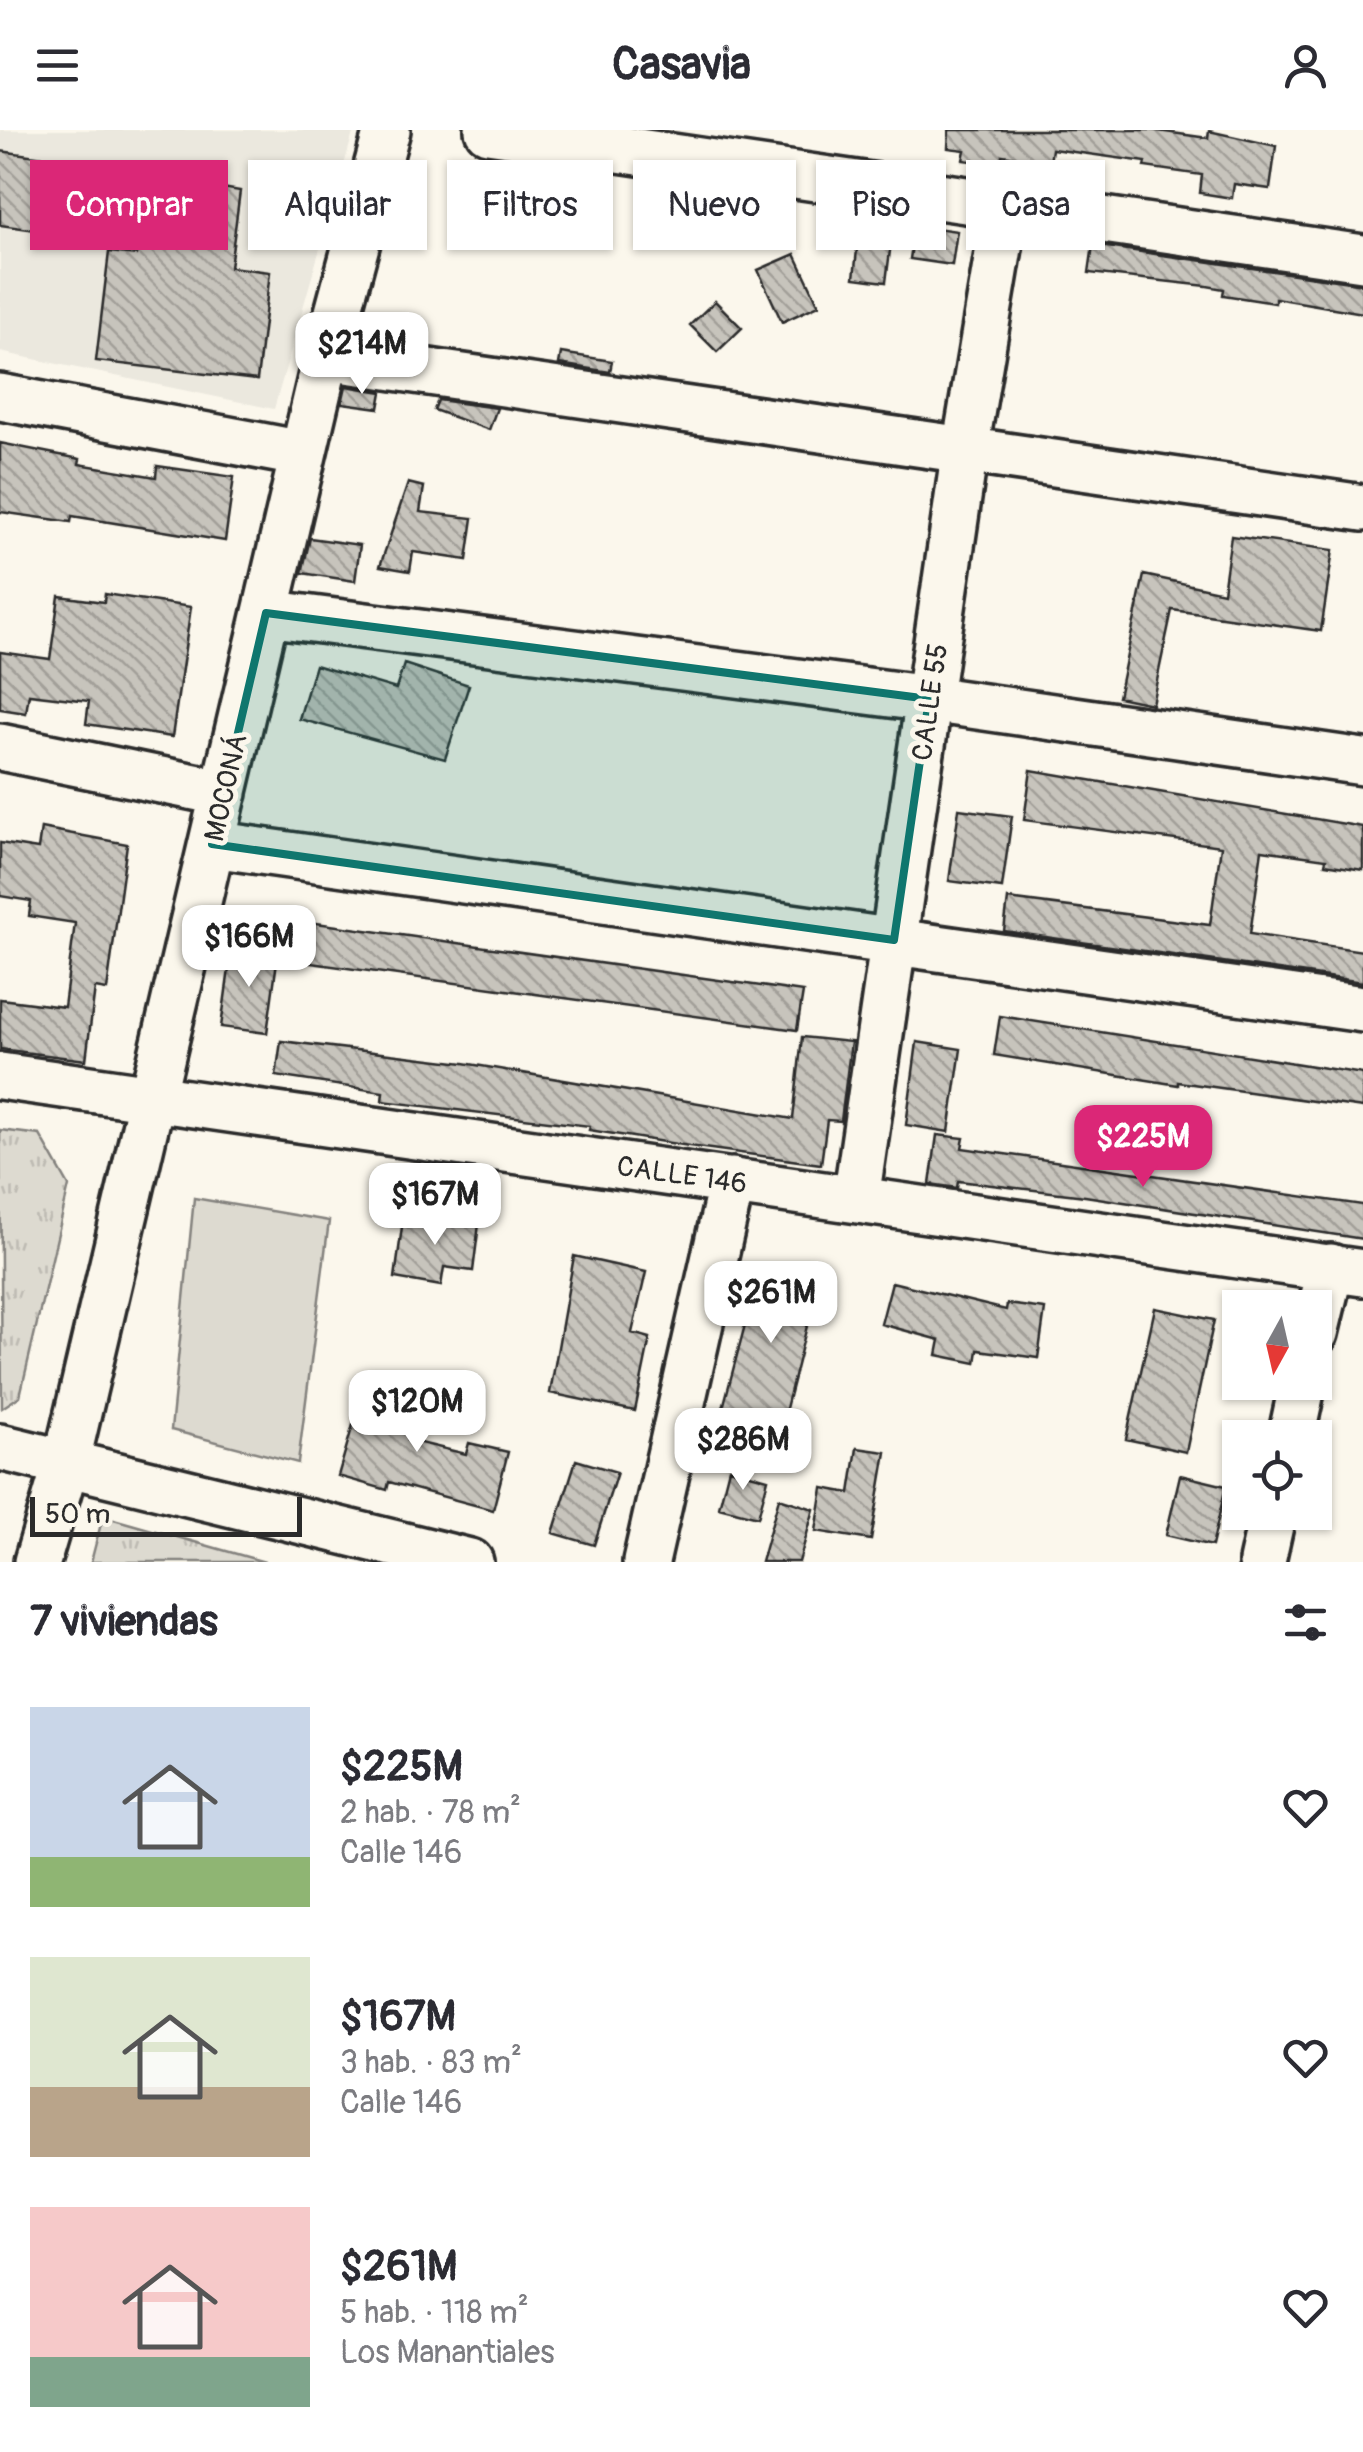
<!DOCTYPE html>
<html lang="es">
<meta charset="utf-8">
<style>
:root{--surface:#fff;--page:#f7f7f7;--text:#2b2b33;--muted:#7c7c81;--accent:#db2777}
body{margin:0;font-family:Pangolin,sans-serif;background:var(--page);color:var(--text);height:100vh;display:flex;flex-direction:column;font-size:38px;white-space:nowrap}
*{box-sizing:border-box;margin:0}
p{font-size:32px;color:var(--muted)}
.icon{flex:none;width:55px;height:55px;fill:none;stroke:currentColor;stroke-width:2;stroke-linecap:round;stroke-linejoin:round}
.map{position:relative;height:1432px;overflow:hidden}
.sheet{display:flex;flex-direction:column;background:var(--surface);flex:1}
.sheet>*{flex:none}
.top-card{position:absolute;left:30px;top:30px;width:1305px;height:90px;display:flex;gap:20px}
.needle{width:65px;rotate:188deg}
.buttons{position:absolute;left:1222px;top:1160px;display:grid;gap:20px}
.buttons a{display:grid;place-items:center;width:110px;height:110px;border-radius:0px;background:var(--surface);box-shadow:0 2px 8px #0004;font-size:50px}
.scale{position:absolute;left:30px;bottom:25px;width:272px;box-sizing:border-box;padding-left:10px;border:5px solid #2b2b2b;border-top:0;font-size:28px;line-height:35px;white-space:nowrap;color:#2b2b2b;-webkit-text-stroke:8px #fbf7ec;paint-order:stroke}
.price{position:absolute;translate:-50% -85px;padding:0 22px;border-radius:20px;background:#fff;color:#222;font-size:32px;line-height:65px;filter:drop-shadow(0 2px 5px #0008)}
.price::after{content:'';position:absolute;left:50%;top:60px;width:30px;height:22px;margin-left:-15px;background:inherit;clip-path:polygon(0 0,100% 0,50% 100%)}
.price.active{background:var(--accent);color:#fff}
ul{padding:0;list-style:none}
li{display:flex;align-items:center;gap:30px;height:250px;padding:0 30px}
li span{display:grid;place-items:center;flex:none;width:280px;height:200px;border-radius:0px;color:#555}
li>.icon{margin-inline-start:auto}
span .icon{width:120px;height:120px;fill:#fffc;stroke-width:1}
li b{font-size:42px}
h2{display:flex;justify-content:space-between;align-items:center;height:120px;padding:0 30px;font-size:42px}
.chip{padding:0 35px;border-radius:0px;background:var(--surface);box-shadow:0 2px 8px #0004;font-size:35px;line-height:90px}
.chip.active{background:var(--accent);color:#fff}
header{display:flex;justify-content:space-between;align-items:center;height:130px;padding:0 30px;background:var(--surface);font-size:45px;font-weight:700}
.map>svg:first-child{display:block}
</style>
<header><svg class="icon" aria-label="menu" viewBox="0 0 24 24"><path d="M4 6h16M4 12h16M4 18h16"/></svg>Casavia<svg class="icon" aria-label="person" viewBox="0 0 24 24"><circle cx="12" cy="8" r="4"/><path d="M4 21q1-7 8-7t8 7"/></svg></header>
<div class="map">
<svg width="1363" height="1432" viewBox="0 0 1363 1432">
<defs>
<pattern id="park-tufts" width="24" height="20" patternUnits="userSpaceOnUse" patternTransform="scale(2.5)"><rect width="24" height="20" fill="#dddad0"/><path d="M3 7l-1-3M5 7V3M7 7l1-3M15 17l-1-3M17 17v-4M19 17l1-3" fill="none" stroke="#bebbb3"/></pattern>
<pattern id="building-back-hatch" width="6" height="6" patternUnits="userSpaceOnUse" patternTransform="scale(2.5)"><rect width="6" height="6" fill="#c7c4bc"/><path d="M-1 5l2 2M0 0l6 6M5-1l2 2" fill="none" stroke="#a29f99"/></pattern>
</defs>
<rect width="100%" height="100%" fill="#fbf7ec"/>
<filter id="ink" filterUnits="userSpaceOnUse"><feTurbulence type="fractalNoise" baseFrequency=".01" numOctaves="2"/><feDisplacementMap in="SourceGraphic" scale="20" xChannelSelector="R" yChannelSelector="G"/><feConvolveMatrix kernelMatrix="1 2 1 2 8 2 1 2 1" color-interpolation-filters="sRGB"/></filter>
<g filter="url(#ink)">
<path fill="#ebe8de" d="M 0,0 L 354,0 L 274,279 L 0,222 Z"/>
<path fill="#dddad0" stroke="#84827e" stroke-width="2.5" d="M 194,1068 L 329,1091 L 298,1333 L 171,1300 Z"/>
<path fill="url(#park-tufts)" stroke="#84827e" stroke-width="2.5" d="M 0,1000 L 40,1005 L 69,1056 L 20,1266 L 2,1278 Z
M 103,1386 L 265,1432 L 91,1432 Z"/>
<path fill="url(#building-back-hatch)" stroke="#2b2b2b" stroke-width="2.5" d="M 949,0 L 1151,0 L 1208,8 L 1209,1 L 1276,16 L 1270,59 L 1234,54 L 1232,68 L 1200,63 L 1202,45 L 1145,37 L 1146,32 L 1052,19 L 1050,32 L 1002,25 L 1001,35 L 963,30 L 965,20 L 948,18 Z
M 0,21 L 81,32 L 71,105 L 0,95 Z
M 517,31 L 570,38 L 566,65 L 559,64 L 552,114 L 511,108 Z
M 153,46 L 240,61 L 230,137 L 270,142 L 257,250 L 96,231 L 109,122 L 136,125 Z
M 915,95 L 957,101 L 952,135 L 910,129 Z
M 859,101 L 892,105 L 886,152 L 854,148 Z
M 1093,115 L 1363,154 L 1363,183 L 1275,168 L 1275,173 L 1223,165 L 1224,159 L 1207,156 L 1089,143 Z
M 795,124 L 819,175 L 782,192 L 758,140 Z
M 715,171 L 742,198 L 717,222 L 690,195 Z
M 561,223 L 612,231 L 610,242 L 559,234 Z
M 346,256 L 382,262 L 379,278 L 342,273 Z
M 438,270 L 497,278 L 489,300 L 434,280 Z
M 0,313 L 80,329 L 79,334 L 156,347 L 157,336 L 234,347 L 225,411 L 72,386 L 71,392 L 0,382 Z
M 408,353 L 424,357 L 420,382 L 473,388 L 467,430 L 413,422 L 410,441 L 380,436 Z
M 1231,406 L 1333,420 L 1321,501 L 1172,480 L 1152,574 L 1118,567 L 1144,445 L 1223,462 Z
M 310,408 L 360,415 L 355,451 L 302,443 Z
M 105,464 L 191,477 L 172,607 L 86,594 L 89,571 L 29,564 L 26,583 L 0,579 L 0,522 L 50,529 L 59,466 L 104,472 Z
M 404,534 L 469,555 L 445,629 L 299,589 L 315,535 L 396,559 Z
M 1031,640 L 1363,697 L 1363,740 L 1325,734 L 1326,729 L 1262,720 L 1250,804 L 1363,821 L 1363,852 L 1004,801 L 1008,769 L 1210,795 L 1221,716 L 1024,690 Z
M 959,679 L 1012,686 L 1002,758 L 949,751 Z
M 41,698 L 127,714 L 107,860 L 95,858 L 86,930 L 0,919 L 0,869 L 64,877 L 75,793 L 29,786 L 31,771 L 0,766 L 0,713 L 38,719 Z
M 302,791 L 803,862 L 797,900 L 296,831 Z
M 232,817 L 278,824 L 267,903 L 221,897 Z
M 1000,886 L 1363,944 L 1363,978 L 1178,952 L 1178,955 L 994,925 Z
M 802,907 L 851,912 L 841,991 L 827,990 L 821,1034 L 689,1016 L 589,1000 L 590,996 L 382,971 L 383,962 L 276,946 L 281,911 L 464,933 L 793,989 Z
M 917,912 L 961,919 L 949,1002 L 906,995 Z
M 937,1005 L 964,1008 L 962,1018 L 1363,1075 L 1363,1109 L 1085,1066 L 958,1051 L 957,1058 L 930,1054 Z
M 404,1082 L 479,1094 L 473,1141 L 444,1137 L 441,1156 L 395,1148 Z
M 574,1126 L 646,1142 L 632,1203 L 650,1208 L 635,1281 L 550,1263 Z
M 760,1138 L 818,1153 L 782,1294 L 723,1278 Z
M 892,1152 L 1006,1180 L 1007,1174 L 1045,1179 L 1038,1228 L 978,1220 L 976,1233 L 937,1225 L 940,1210 L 881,1194 Z
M 1155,1178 L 1214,1190 L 1186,1322 L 1126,1309 Z
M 379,1248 L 417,1254 L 408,1310 L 466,1324 L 469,1313 L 508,1322 L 493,1380 L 389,1352 L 387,1360 L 338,1346 L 355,1288 L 372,1293 Z
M 857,1318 L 886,1322 L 871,1410 L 816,1401 L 823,1358 L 850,1363 Z
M 576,1330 L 617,1342 L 594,1415 L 553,1403 Z
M 729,1338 L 768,1349 L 758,1387 L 719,1377 Z
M 1180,1345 L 1226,1356 L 1212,1416 L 1166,1405 Z
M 779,1368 L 814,1379 L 799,1432 L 761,1432 Z"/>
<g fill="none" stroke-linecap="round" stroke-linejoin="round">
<g stroke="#2b2b2b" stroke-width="52">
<path id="minor" d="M 488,0 L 1363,128
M 326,227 L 1363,378
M 0,267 L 303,324
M 266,483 L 929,569 L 1363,632
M 0,617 L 224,663
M 212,714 L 1363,879
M 0,946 L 1363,1143
M 856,1069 L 965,320 L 1006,76
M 1315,1203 L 1331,1137
M 1291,1308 L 1303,1252
M 0,1317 L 470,1432
M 37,1432 L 66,1334 L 326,227 L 387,0
M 646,1432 L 732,1051
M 1262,1432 L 1273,1382"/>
</g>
<use href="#minor" stroke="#fbf7ec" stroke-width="45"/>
</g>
</g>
<path fill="#0f766e" fill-opacity="0.2" stroke="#0f766e" stroke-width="8" stroke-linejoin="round" d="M 266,483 L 929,569 L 894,810 L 212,714 Z"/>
<g text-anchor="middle" stroke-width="10" stroke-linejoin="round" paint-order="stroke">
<g font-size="28" fill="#2b2b2b" stroke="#fbf7ec">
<text transform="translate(929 572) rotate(-82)" y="10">CALLE 55</text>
<text transform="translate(225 657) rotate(-77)" y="10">MOCONÁ</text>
<text transform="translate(682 1044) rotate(8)" y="10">CALLE 146</text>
</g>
</g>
</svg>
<div class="buttons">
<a><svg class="needle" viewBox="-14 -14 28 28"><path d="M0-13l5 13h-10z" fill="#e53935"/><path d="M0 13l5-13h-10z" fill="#7c7c81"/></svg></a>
<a><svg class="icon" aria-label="locate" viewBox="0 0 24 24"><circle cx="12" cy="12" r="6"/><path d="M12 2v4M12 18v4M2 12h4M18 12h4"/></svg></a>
</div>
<div class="scale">50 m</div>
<b class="price" style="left:362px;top:267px">$214M</b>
<b class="price" style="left:249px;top:860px">$166M</b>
<b class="price active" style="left:1143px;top:1060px">$225M</b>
<b class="price" style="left:435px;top:1118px">$167M</b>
<b class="price" style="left:771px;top:1216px">$261M</b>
<b class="price" style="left:417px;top:1325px">$120M</b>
<b class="price" style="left:743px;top:1363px">$286M</b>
<div class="top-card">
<a class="chip active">Comprar</a>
<a class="chip">Alquilar</a>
<a class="chip">Filtros</a>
<a class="chip">Nuevo</a>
<a class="chip">Piso</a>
<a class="chip">Casa</a>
</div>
</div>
<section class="sheet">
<h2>7 viviendas<svg class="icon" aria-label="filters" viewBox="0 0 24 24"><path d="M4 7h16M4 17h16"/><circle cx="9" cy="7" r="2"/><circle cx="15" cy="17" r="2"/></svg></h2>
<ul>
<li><span style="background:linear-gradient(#c9d6e8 75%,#8fb573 0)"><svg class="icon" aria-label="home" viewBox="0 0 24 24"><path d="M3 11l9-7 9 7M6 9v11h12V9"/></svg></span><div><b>$225M</b><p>2 hab. · 78 m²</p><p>Calle 146</p></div><svg class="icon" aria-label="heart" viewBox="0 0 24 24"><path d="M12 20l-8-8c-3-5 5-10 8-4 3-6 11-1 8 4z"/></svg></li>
<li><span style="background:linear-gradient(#dfe7d0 65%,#b9a48a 0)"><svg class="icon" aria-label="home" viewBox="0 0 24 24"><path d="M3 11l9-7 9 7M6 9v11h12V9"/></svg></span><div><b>$167M</b><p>3 hab. · 83 m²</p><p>Calle 146</p></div><svg class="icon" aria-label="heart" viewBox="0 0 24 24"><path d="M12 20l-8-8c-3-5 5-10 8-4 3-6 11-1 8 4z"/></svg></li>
<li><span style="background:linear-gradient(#f6c9c9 75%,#7fa58c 0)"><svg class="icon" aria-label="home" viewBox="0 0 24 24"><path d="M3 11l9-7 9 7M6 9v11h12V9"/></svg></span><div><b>$261M</b><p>5 hab. · 118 m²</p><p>Los Manantiales</p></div><svg class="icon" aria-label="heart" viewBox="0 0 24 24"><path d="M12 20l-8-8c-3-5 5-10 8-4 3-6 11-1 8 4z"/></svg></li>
</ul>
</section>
